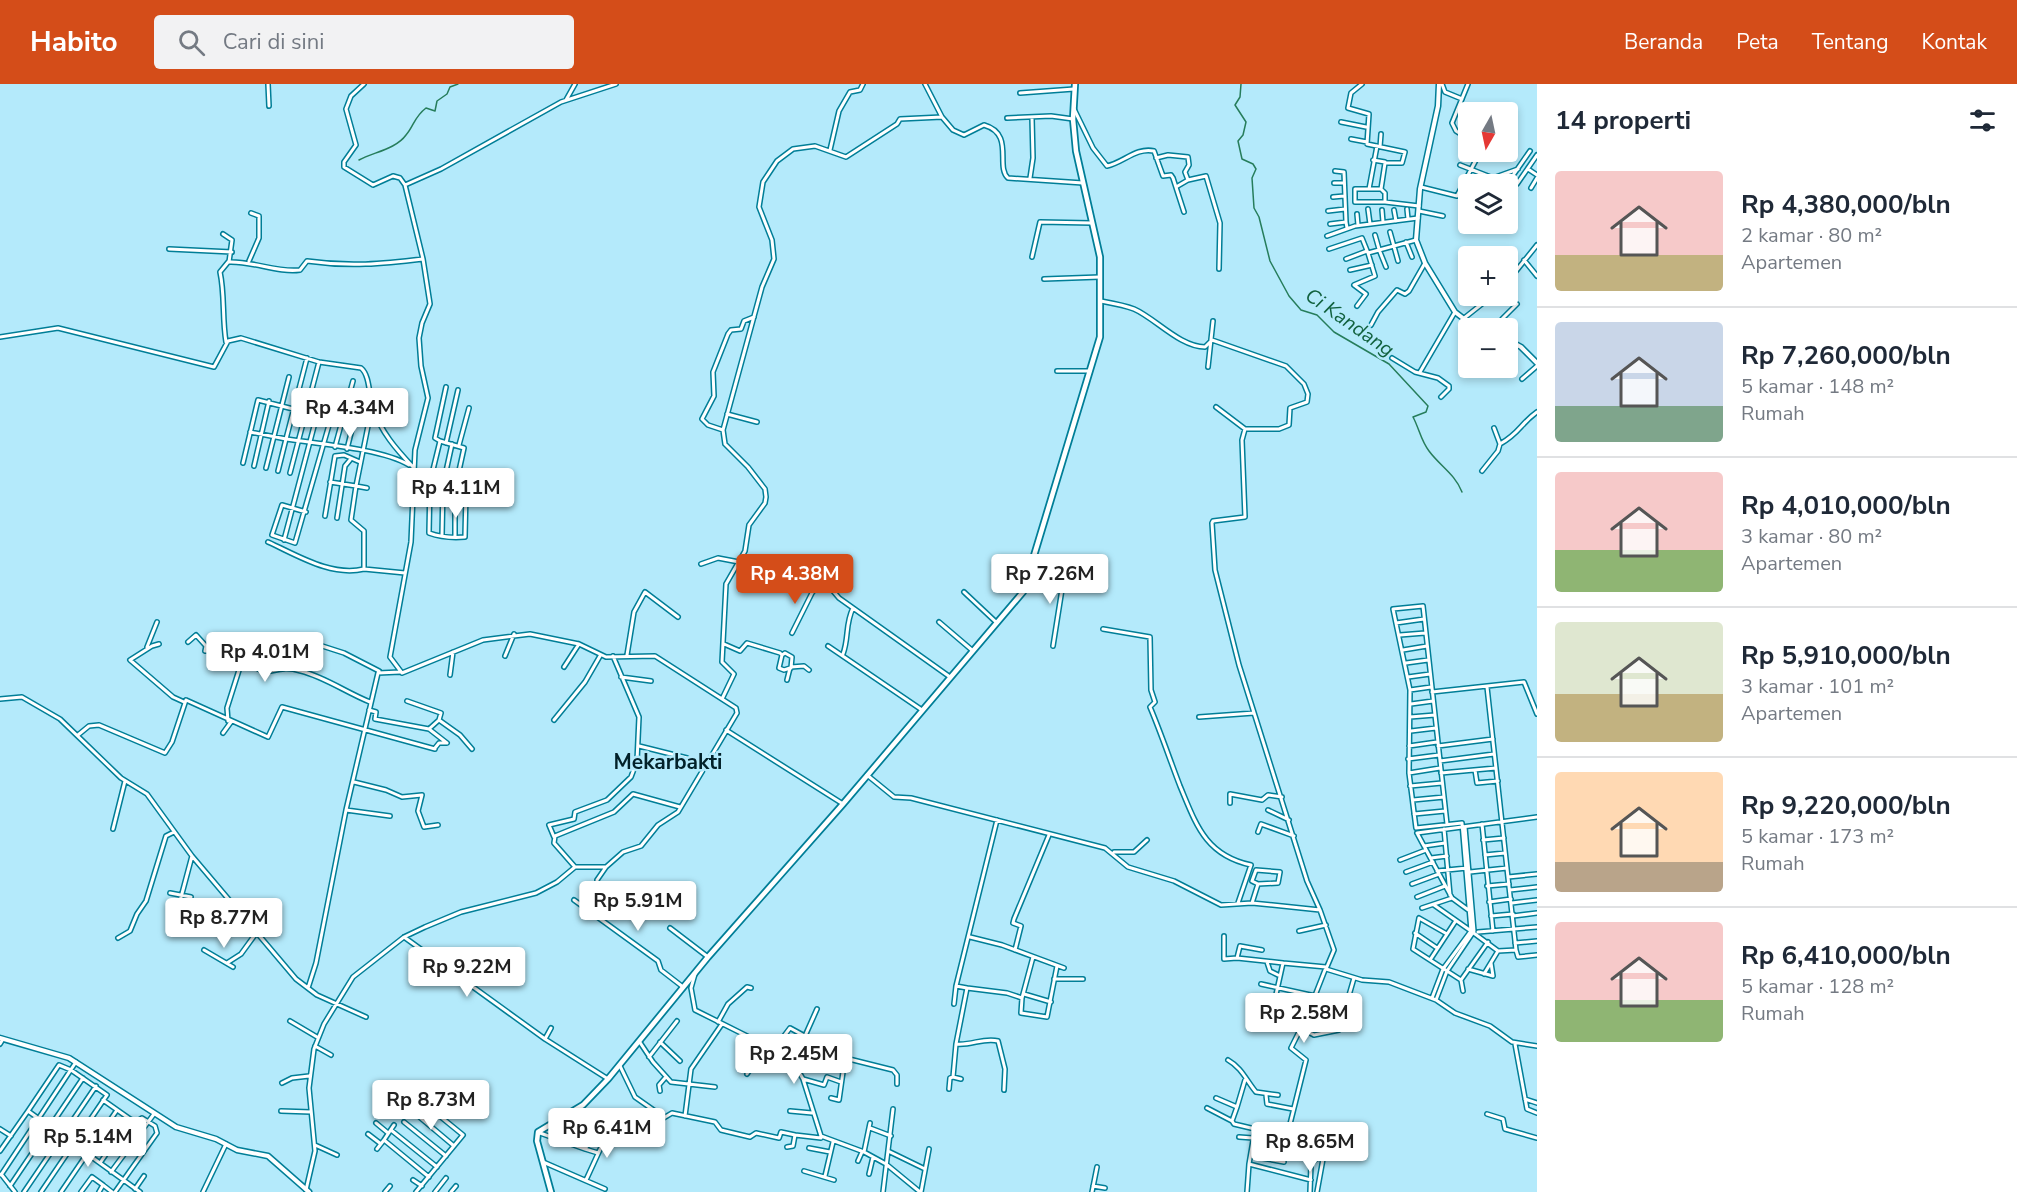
<!DOCTYPE html>
<html lang="id">
<meta charset="utf-8">
<style>
:root{--surface:#fff;--page:#f2f2f3;--text:#1f2937;--muted:#747a83;--line:#e0e1e3;--accent:#d44d19}
body{margin:0;font-family:"Nunito Sans",sans-serif;background:var(--page);color:var(--text);height:100vh;display:flex;flex-direction:column;font-size:22px;white-space:nowrap}
*{box-sizing:border-box;margin:0}
p{font-size:20px;color:var(--muted)}
.icon{flex:none;width:33px;height:33px;fill:none;stroke:currentColor;stroke-width:2;stroke-linecap:round;stroke-linejoin:round}
.map{position:relative;flex:1;overflow:hidden}
.sheet{display:flex;flex-direction:column;background:var(--surface);width:480px}
.sheet>*{flex:none}
.needle{width:39px;rotate:189deg}
.buttons{position:absolute;left:1458px;top:18px;display:grid;gap:12px}
.buttons a{display:grid;place-items:center;width:60px;height:60px;border-radius:6px;background:var(--surface);box-shadow:0 3px 9px #0003;font-size:30px}
.price{position:absolute;translate:-50% -51px;padding:0 14px;border-radius:6px;background:#fff;color:#222;font-size:20px;line-height:39px;filter:drop-shadow(0 2px 3px #0008)}
.price::after{content:'';position:absolute;left:50%;top:36px;width:18px;height:14px;margin-left:-9px;background:inherit;clip-path:polygon(0 0,100% 0,50% 100%)}
.price.active{background:var(--accent);color:#fff}
ul{padding:0;list-style:none}
li{display:flex;align-items:center;gap:18px;height:150px;padding:0 18px}
li+li{border-top:2px solid var(--line)}
li span{display:grid;place-items:center;flex:none;width:168px;height:120px;border-radius:6px;color:#555}
li>.icon{margin-inline-start:auto}
span .icon{width:72px;height:72px;fill:#fffc;stroke-width:1}
li b{font-size:26px}
h2{display:flex;justify-content:space-between;align-items:center;height:72px;padding:0 18px;font-size:26px}
header{display:flex;align-items:center;gap:36px;box-sizing:border-box;height:84px;padding:0 30px;background:var(--accent);color:#fff}
header strong{font-size:28px}
nav{display:flex;gap:33px;margin-inline-start:auto;font-size:21px}
.search{width:420px;height:54px;background:var(--page);display:flex;align-items:center;gap:15px;box-sizing:border-box;padding:0 21px;border-radius:6px;color:var(--muted);font-size:22px}
main{display:flex;flex:1;min-height:0}
.map>svg:first-child{display:block}
</style>
<header>
<strong>Habito</strong>
<div class="search"><svg class="icon" aria-label="search" viewBox="0 0 24 24"><circle cx="10" cy="10" r="6"/><path d="M15 15l6 6"/></svg>Cari di sini</div>
<nav><a>Beranda</a><a>Peta</a><a>Tentang</a><a>Kontak</a></nav>
</header>
<main>
<div class="map">
<svg width="1537" height="1108" viewBox="0 0 1537 1108">
<rect width="100%" height="100%" fill="#b4eafb"/>
<g fill="none" stroke-linecap="round" stroke-linejoin="round">
<path stroke="#267d5b" stroke-width="1.5" d="M 1241,0 L 1240,13 L 1235,21 L 1246,38 L 1243,51 L 1238,57 L 1242,75 L 1253,80 L 1256,85 L 1252,94 L 1254,124 L 1259,133 L 1270,177 L 1289,212 L 1301,226 L 1317,231 L 1334,248 L 1389,280 L 1428,322 L 1426,328 L 1413,333 C 1419,344 1421,357 1429,367 C 1440,382 1455,390 1462,408
M 359,76 C 374,68 396,65 406,51 C 414,42 414,33 426,24 L 435,27 L 437,17 L 447,10 L 450,3 L 458,0"/>
<g stroke="#007e97" stroke-width="6">
<path id="minor" d="M 268,0 L 269,22
M 364,0 L 351,12 L 346,25 L 356,61 L 344,78 L 344,83 L 373,101 L 393,92 L 400,94 L 405,101
M 616,0 L 561,18 L 441,85 L 405,101 L 423,175 L 430,220 L 422,239 L 419,254 L 421,282 L 428,314 L 415,366 L 411,458 L 390,573 L 402,589 L 483,556 L 530,550 L 579,560 L 606,573 L 655,572 L 722,615
M 925,0 L 942,33
M 1362,0 L 1351,9 L 1348,24 L 1369,30 L 1367,60 L 1405,68 L 1402,79 L 1385,79 L 1381,105 L 1385,109 L 1385,118 L 1419,122
M 1442,0 L 1445,8 L 1462,15
M 1020,9 L 1074,5
M 566,16 L 575,0
M 1074,25 L 1093,64 L 1107,82 C 1123,79 1136,63 1154,67 L 1163,92 L 1171,91 L 1173,94 L 1184,128
M 1007,34 L 1051,32 L 1073,35
M 1341,38 L 1366,43
M 1351,55 L 1367,58
M 1380,63 L 1381,50
M 830,66 L 839,27 L 850,8 L 860,6 L 863,0
M 1156,74 L 1168,71 L 1188,73 L 1189,81 L 1185,88 L 1188,96
M 1373,76 L 1385,78
M 1460,81 L 1493,94 L 1518,85
M 1528,85 L 1537,91
M 1335,87 L 1344,88 L 1346,138
M 1030,94 L 1033,74 L 1032,34
M 1334,99 L 1343,99
M 1507,100 L 1530,67
M 1517,100 L 1537,71
M 1176,103 L 1188,96 L 1206,92 L 1220,139 L 1219,185
M 1421,103 L 1457,112 L 1477,74 L 1464,66 L 1467,54 L 1456,47 L 1452,39 L 1468,0
M 1531,104 L 1537,94
M 1369,105 L 1377,62
M 1381,105 L 1355,105 L 1355,118 L 1385,118
M 1333,113 L 1344,112
M 1368,125 L 1370,140
M 1407,125 L 1408,135
M 1382,126 L 1383,138
M 1394,126 L 1396,137
M 1328,127 L 1345,125
M 1419,127 L 1443,132
M 1357,130 L 1358,141
M 1330,140 L 1346,138 L 1347,144
M 1390,148 L 1398,177
M 223,150 L 232,156 L 229,178 C 253,177 278,189 300,186 L 307,177 C 349,183 382,180 423,175
M 1375,151 L 1379,165
M 1327,152 L 1355,142 L 1418,134
M 1406,158 L 1412,173
M 169,165 L 232,168
M 1329,165 L 1362,154 L 1368,169 L 1416,156
M 1380,168 L 1386,183
M 1032,173 L 1040,138 L 1092,139
M 1346,175 L 1367,167
M 1524,176 L 1537,192
M 249,177 L 259,154 L 259,132 L 251,129
M 1350,186 L 1372,181
M 1044,195 L 1100,193
M 1508,197 L 1537,161
M 1101,217 C 1112,219 1124,221 1134,225 C 1155,234 1180,263 1205,263 L 1212,256
M 1357,222 L 1366,210 L 1354,201 L 1375,192 L 1368,169
M 1463,235 L 1492,212
M 1371,241 L 1378,228 L 1397,206 L 1405,210 L 1409,207 L 1425,179
M 1503,244 L 1502,235 L 1517,220
M 0,253 L 58,244 L 214,283 L 228,257 L 241,254 L 319,278 L 361,284 C 370,291 369,313 373,324 C 381,348 396,365 413,383
M 1212,256 L 1286,282 L 1304,300 L 1308,310 L 1307,318 L 1290,324 L 1289,341 L 1279,345 L 1245,345 L 1216,323
M 226,258 C 222,234 225,211 220,188 L 229,177
M 307,274 L 286,355 C 319,360 383,365 409,381
M 1392,274 L 1415,288 L 1438,294 L 1449,302 L 1449,305 L 1441,313
M 1208,283 L 1213,237
M 1057,287 L 1090,287
M 1420,288 L 1455,228
M 1522,295 L 1537,282
M 727,330 L 757,338
M 1494,344 L 1500,360
M 1245,345 L 1242,356 L 1245,433 L 1213,437 L 1212,439 L 1215,486 L 1239,581 L 1307,797 L 1320,826
M 723,346 L 708,341 L 702,335 L 714,312 L 713,288 L 728,250 L 731,246 L 741,245 L 744,237 L 754,233
M 250,348 L 286,355 L 278,387
M 440,357 L 435,354 L 446,303
M 446,359 L 458,306
M 459,361 L 469,324
M 335,363 L 353,297
M 347,365 L 355,333
M 243,379 L 258,316 L 340,337
M 254,382 L 269,317
M 266,384 L 289,293
M 1482,387 L 1498,367 L 1500,360 C 1520,349 1520,340 1537,328
M 290,389 L 319,278
M 413,395 L 477,409
M 367,404 L 356,402 L 369,337
M 306,428 L 282,421 L 272,451 L 295,459 L 331,334
M 325,432 L 335,372 L 344,371 L 360,378
M 337,434 L 345,382 L 350,376
M 442,452 L 443,401 L 452,360
M 455,453 L 455,405 L 464,364 L 440,357 L 430,398 L 429,449 C 440,453 453,454 465,453 L 466,407
M 284,456 L 317,331
M 268,458 C 297,471 331,493 364,485 L 364,447 L 351,436 L 356,402 L 330,398
M 701,480 L 718,474 L 739,478
M 364,485 L 405,489
M 824,491 L 823,495 L 839,514 L 950,593
M 1027,494 L 1063,499 L 1053,562
M 964,508 L 997,539
M 939,538 L 973,567
M 1396,539 L 1424,535
M 1103,545 L 1150,553 L 1151,606 L 1155,618 L 1150,623 C 1161,649 1170,676 1180,702 C 1196,740 1205,771 1251,781 L 1238,819
M 792,549 L 812,509 L 823,495
M 1400,551 L 1425,549
M 188,558 L 196,551 L 206,562 L 205,567 L 238,568 L 240,583 L 227,624 L 228,637
M 159,560 L 152,562 L 130,576 L 173,613 L 184,618
M 316,560 L 344,569 L 379,587
M 724,560 L 740,567 L 747,559 L 780,569 L 782,571 L 779,584 L 784,586 L 790,584 L 787,596
M 828,562 L 922,626
M 147,563 L 157,538
M 1403,566 L 1427,562
M 238,568 C 274,604 266,577 301,587 C 325,593 347,609 370,618
M 843,570 C 849,554 845,540 853,524
M 627,571 L 634,528 L 645,508 L 678,533
M 782,571 L 785,569 L 792,573 L 791,584
M 505,572 L 514,550
M 1406,579 L 1428,576
M 564,583 L 579,560
M 791,583 L 804,582 L 809,586
M 450,591 L 453,568
M 621,593 L 651,597
M 1408,593 L 1430,590
M 1487,603 L 1516,866
M 1410,606 L 1431,603
M 1432,608 L 1524,598 L 1537,630
M 0,615 L 22,613 L 60,635 L 121,694 L 147,710 L 192,772 L 296,895 L 317,911 L 366,933
M 407,617 L 441,629 L 439,636
M 1411,620 L 1433,617
M 369,626 L 376,628 L 375,635 L 429,645 L 447,659 L 439,659 L 435,664
M 1199,633 L 1254,629
M 1410,633 L 1435,631
M 554,636 L 585,598 L 600,572
M 429,645 L 439,636 L 460,651 L 472,665
M 726,646 L 843,720
M 1411,647 L 1436,644
M 223,649 L 231,638
M 78,651 L 89,642 L 99,641 L 165,669 L 172,658 L 186,616 L 268,653 L 282,623 L 435,665
M 639,662 L 687,674
M 1409,662 L 1437,658
M 1438,662 L 1493,655
M 1408,675 L 1439,671
M 1440,677 L 1494,670
M 1475,686 L 1477,699 L 1498,697
M 1409,689 L 1440,684
M 1441,689 L 1496,684
M 867,691 L 894,713 L 911,714 L 1105,764 L 1128,783 L 1174,797 L 1221,821 L 1252,819 L 1320,826 L 1334,866 L 1326,885 L 1362,896 L 1389,898 L 1436,916 L 1455,929 L 1490,942 L 1512,958 L 1537,962
M 354,698 L 386,706 L 402,713 L 422,711 L 418,727 L 424,743 L 438,741
M 1410,702 L 1442,699
M 1413,716 L 1444,713
M 1230,719 L 1230,710 L 1262,716 L 1268,711 L 1282,713
M 346,726 L 390,732
M 1268,726 L 1289,736
M 1414,730 L 1445,727
M 1447,740 L 1423,522 L 1393,525 L 1410,606 L 1409,689 L 1416,744 L 1462,739 L 1471,847 L 1498,867 L 1516,866 L 1518,873 L 1537,871
M 1482,740 L 1493,847
M 113,745 L 125,697
M 1444,745 L 1450,811
M 1258,748 L 1261,740 L 1294,752
M 1417,749 L 1537,733
M 1417,749 L 1452,814 L 1471,828
M 554,753 L 549,741 L 574,735 L 575,728 L 607,716 L 631,693 L 637,677 L 639,633 L 613,572
M 1483,756 L 1504,754
M 1424,762 L 1445,759
M 1114,768 L 1134,768 L 1147,756
M 1485,771 L 1505,769
M 1431,774 L 1447,772
M 1400,776 L 1426,766
M 575,783 L 554,759 L 555,752 L 614,728 L 633,710 L 680,723
M 1437,787 L 1467,784
M 1406,788 L 1433,778
M 1470,788 L 1507,784
M 1508,793 L 1537,790
M 1412,800 L 1439,790
M 1487,802 L 1509,800
M 1510,806 L 1537,803
M 170,809 L 191,813
M 1417,813 L 1445,802
M 574,816 L 658,877 L 661,886 L 683,903
M 180,817 L 192,772
M 1489,818 L 1511,815
M 1252,819 L 1258,800 L 1278,799 L 1280,788 L 1256,786 L 1252,797 L 1258,800
M 1512,819 L 1537,816
M 581,821 L 598,802 L 597,796 L 606,783
M 1422,824 L 1452,814
M 1491,832 L 1513,830
M 1513,832 L 1537,829
M 670,844 L 708,873
M 1299,847 L 1326,841
M 1478,848 L 1537,843
M 1415,849 L 1437,864
M 1447,850 L 1419,834 L 1413,865 L 1461,896
M 1224,852 L 1224,875 L 1237,874 L 1283,879
M 404,853 L 545,955
M 970,853 L 1002,861 L 1064,884
M 118,854 L 130,847 L 137,830 L 146,817 L 166,752 L 174,748
M 1515,859 L 1537,857
M 204,866 L 233,883
M 1015,866 L 1021,842 L 1013,839 L 1014,835 L 1049,751
M 1237,874 L 1240,862 L 1262,866
M 1430,876 L 1455,838
M 1267,878 L 1270,887 L 1278,891
M 227,879 L 241,870 L 257,848
M 1468,885 L 1493,892 L 1491,879
M 695,890 L 691,904 L 695,926 L 791,974 L 803,995 L 821,1052 L 864,1068 L 886,1080 L 920,1108
M 1484,890 L 1498,867
M 1054,895 L 1083,895
M 1261,900 L 1315,912
M 308,904 L 316,879 L 346,726 L 378,589 L 400,588
M 967,904 L 1007,909 L 1022,914 L 1033,873
M 1463,907 L 1461,896 L 1488,858
M 1024,910 L 1051,918
M 1022,914 L 1021,929 L 1047,933 L 1057,882
M 1432,914 L 1443,885 L 1471,847 L 1434,821
M 1436,916 L 1447,887 L 1474,847 L 1465,743
M 954,920 L 956,902
M 1307,932 L 1275,915 L 1283,879 L 1326,883
M 290,937 L 317,953
M 718,938 L 728,920 L 747,903 L 751,904
M 551,944 L 545,955 L 608,995
M 1301,944 L 1314,951 L 1339,946 L 1354,894
M 805,952 L 817,925
M 639,957 L 653,978 L 671,998 L 715,1003
M 660,958 L 680,977
M 0,960 L 3,955
M 956,960 C 971,962 984,953 998,957 L 1005,985 L 1004,1006
M 1515,960 L 1527,1025 L 1537,1029
M 315,962 L 331,971
M 775,964 L 790,944 L 845,974 L 893,986 L 897,991 L 897,1000
M 649,973 L 677,937
M 1228,976 C 1242,984 1246,996 1256,1008 L 1278,1011
M 620,982 L 635,1013 L 662,1032
M 747,990 L 768,960
M 953,993 L 961,995
M 803,995 L 824,1001 L 827,993 L 841,998
M 282,999 L 292,994 L 309,992
M 949,1005 L 950,994 L 953,993 L 956,960 L 967,904 L 956,902 L 997,736
M 660,1007 L 659,1001 L 665,994
M 1266,1011 L 1267,1020 L 1293,1025
M 831,1014 L 839,1016 L 845,974
M 1216,1014 L 1237,1023 L 1232,1037 L 1234,1040 L 1255,1045 L 1249,1080 L 1311,1096
M 1525,1015 L 1537,1019
M 103,1016 L 130,1035
M 1237,1023 L 1245,996
M 1207,1024 L 1232,1037
M 28,1027 L 59,981 L 71,986 L 107,1011 L 41,1108
M 281,1027 L 311,1028
M 790,1027 L 812,1029
M 573,1028 L 627,1056 L 672,1029 L 715,1038 L 721,1046 L 750,1053 L 756,1049 L 779,1054 L 781,1048 L 795,1051
M 416,1030 L 454,1062
M 1487,1030 L 1503,1035 L 1505,1045 L 1537,1054
M 685,1032 L 691,985 L 722,940
M 404,1038 L 446,1072
M 376,1039 L 388,1049
M 870,1044 L 891,1052
M 0,1045 L 11,1052
M 1255,1045 L 1300,1049 L 1307,1053 L 1305,1071 L 1323,1075 L 1317,1108
M 391,1046 L 437,1083
M 1288,1048 L 1306,976 L 1291,964 L 1307,932 L 1325,886
M 540,1049 L 585,1065 L 592,1055
M 368,1050 L 381,1060
M 1239,1053 L 1253,1054
M 384,1056 L 394,1041
M 315,1061 L 337,1071
M 787,1063 L 793,1062 L 795,1051 L 821,1054
M 809,1064 L 830,1068
M 377,1065 L 384,1056 L 429,1093
M 585,1065 L 598,1069
M 0,1067 L 28,1027 L 140,1108
M 888,1067 L 925,1085
M 864,1068 L 870,1039
M 1251,1072 L 1284,1078
M 858,1077 L 862,1068
M 543,1078 L 605,1105
M 100,1079 L 130,1035 L 136,1038 L 142,1034 L 155,1042 L 157,1049 L 115,1108
M 804,1087 L 834,1096
M 111,1088 L 154,1030
M 1,1090 L 15,1108
M 869,1090 L 873,1073
M 1,1091 L 76,978
M 825,1092 L 833,1058
M 413,1096 L 422,1102
M 586,1096 L 609,1046
M 10,1102 L 83,994
M 1093,1102 L 1105,1104
M 135,1105 L 144,1092
M 306,1106 L 315,1067 L 309,1004 L 314,965 L 324,940 L 353,893 L 404,853 L 425,843 L 461,828 L 536,809 L 557,798 L 575,783 L 606,783 L 623,768 L 641,762 L 658,741 L 678,728 L 737,629 L 736,624 L 722,615 L 734,590 L 722,578 L 726,500 L 745,467 L 749,441 L 765,419 L 766,413 L 765,405 L 748,383 L 725,360 L 723,346 L 762,203 L 774,175 L 772,156 L 759,123 L 763,98 L 777,77 L 793,65 L 815,62 L 846,73 L 897,40 L 900,35 L 942,33 L 953,46 L 964,51 L 984,41 C 1015,50 995,82 1008,94 L 1083,99
M 24,1108 L 96,1002
M 61,1108 L 117,1026
M 81,1108 L 92,1093 L 103,1101
M 99,1108 L 103,1101 L 112,1108
M 203,1108 L 226,1060
M 385,1108 L 390,1102
M 416,1108 L 463,1051 L 425,1020
M 435,1108 L 446,1094
M 451,1108 L 456,1102
M 883,1108 L 893,1025
M 921,1108 L 929,1065
M 1092,1108 L 1097,1083
M 1247,1108 L 1249,1080
M 1310,1108 L 1311,1080 L 1317,1074 L 1320,1052"/>
</g>
<g stroke="#007e97" stroke-width="7">
<path id="tertiary" d="M 1439,0 L 1438,22 L 1420,105 L 1416,156 L 1425,179 L 1455,228 L 1468,238 L 1484,244
M 1508,256 L 1521,263 L 1537,279
M 0,954 L 69,974 L 176,1043 L 216,1055 L 237,1066 L 268,1072 L 309,1108"/>
</g>
<g stroke="#007e97" stroke-width="8">
<path id="secondary" d="M 551,1108 L 537,1057 L 538,1048 L 583,1021 L 608,995 L 708,873 L 843,720 L 1023,508 L 1100,253 L 1100,173 L 1076,67 L 1073,35 L 1075,0"/>
</g>
<use href="#minor" stroke="#fff" stroke-width="3"/>
<use href="#tertiary" stroke="#fff" stroke-width="4"/>
<use href="#secondary" stroke="#fff" stroke-width="4.5"/>
</g>
<g text-anchor="middle" stroke-width="5" stroke-linejoin="round" paint-order="stroke">
<g font-size="20" font-style="italic" fill="#11613e" stroke="#b4eafb">
<text transform="translate(1350 238) rotate(35)" y="7">Ci Kandang</text>
</g>
<g font-size="21" font-weight="bold" fill="#022129" stroke="#b4eafb">
<text x="668" y="685">Mekarbakti</text>
</g>
</g>
</svg>
<div class="buttons">
<a><svg class="needle" viewBox="-14 -14 28 28"><path d="M0-13l5 13h-10z" fill="#e53935"/><path d="M0 13l5-13h-10z" fill="#747a83"/></svg></a>
<a><svg class="icon" aria-label="layers" viewBox="0 0 24 24"><path d="M12 4l9 5-9 5-9-5zM3 14l9 5 9-5"/></svg></a>
<a>+</a>
<a>−</a>
</div>
<b class="price" style="left:350px;top:355px">Rp 4.34M</b>
<b class="price" style="left:456px;top:435px">Rp 4.11M</b>
<b class="price active" style="left:795px;top:521px">Rp 4.38M</b>
<b class="price" style="left:1050px;top:521px">Rp 7.26M</b>
<b class="price" style="left:265px;top:599px">Rp 4.01M</b>
<b class="price" style="left:638px;top:848px">Rp 5.91M</b>
<b class="price" style="left:224px;top:865px">Rp 8.77M</b>
<b class="price" style="left:467px;top:914px">Rp 9.22M</b>
<b class="price" style="left:1304px;top:960px">Rp 2.58M</b>
<b class="price" style="left:794px;top:1001px">Rp 2.45M</b>
<b class="price" style="left:431px;top:1047px">Rp 8.73M</b>
<b class="price" style="left:607px;top:1075px">Rp 6.41M</b>
<b class="price" style="left:88px;top:1084px">Rp 5.14M</b>
<b class="price" style="left:1310px;top:1089px">Rp 8.65M</b>
</div>
<section class="sheet">
<h2>14 properti<svg class="icon" aria-label="filters" viewBox="0 0 24 24"><path d="M4 7h16M4 17h16"/><circle cx="9" cy="7" r="2"/><circle cx="15" cy="17" r="2"/></svg></h2>
<ul>
<li><span style="background:linear-gradient(#f6c9c9 70%,#c2b280 0)"><svg class="icon" aria-label="home" viewBox="0 0 24 24"><path d="M3 11l9-7 9 7M6 9v11h12V9"/></svg></span><div><b>Rp 4,380,000/bln</b><p>2 kamar · 80 m²</p><p>Apartemen</p></div></li>
<li><span style="background:linear-gradient(#c9d6e8 70%,#7fa58c 0)"><svg class="icon" aria-label="home" viewBox="0 0 24 24"><path d="M3 11l9-7 9 7M6 9v11h12V9"/></svg></span><div><b>Rp 7,260,000/bln</b><p>5 kamar · 148 m²</p><p>Rumah</p></div></li>
<li><span style="background:linear-gradient(#f6c9c9 65%,#8fb573 0)"><svg class="icon" aria-label="home" viewBox="0 0 24 24"><path d="M3 11l9-7 9 7M6 9v11h12V9"/></svg></span><div><b>Rp 4,010,000/bln</b><p>3 kamar · 80 m²</p><p>Apartemen</p></div></li>
<li><span style="background:linear-gradient(#dfe7d0 60%,#c2b280 0)"><svg class="icon" aria-label="home" viewBox="0 0 24 24"><path d="M3 11l9-7 9 7M6 9v11h12V9"/></svg></span><div><b>Rp 5,910,000/bln</b><p>3 kamar · 101 m²</p><p>Apartemen</p></div></li>
<li><span style="background:linear-gradient(#ffd9b3 75%,#b9a48a 0)"><svg class="icon" aria-label="home" viewBox="0 0 24 24"><path d="M3 11l9-7 9 7M6 9v11h12V9"/></svg></span><div><b>Rp 9,220,000/bln</b><p>5 kamar · 173 m²</p><p>Rumah</p></div></li>
<li><span style="background:linear-gradient(#f6c9c9 65%,#8fb573 0)"><svg class="icon" aria-label="home" viewBox="0 0 24 24"><path d="M3 11l9-7 9 7M6 9v11h12V9"/></svg></span><div><b>Rp 6,410,000/bln</b><p>5 kamar · 128 m²</p><p>Rumah</p></div></li>
</ul>
</section>
</main>
